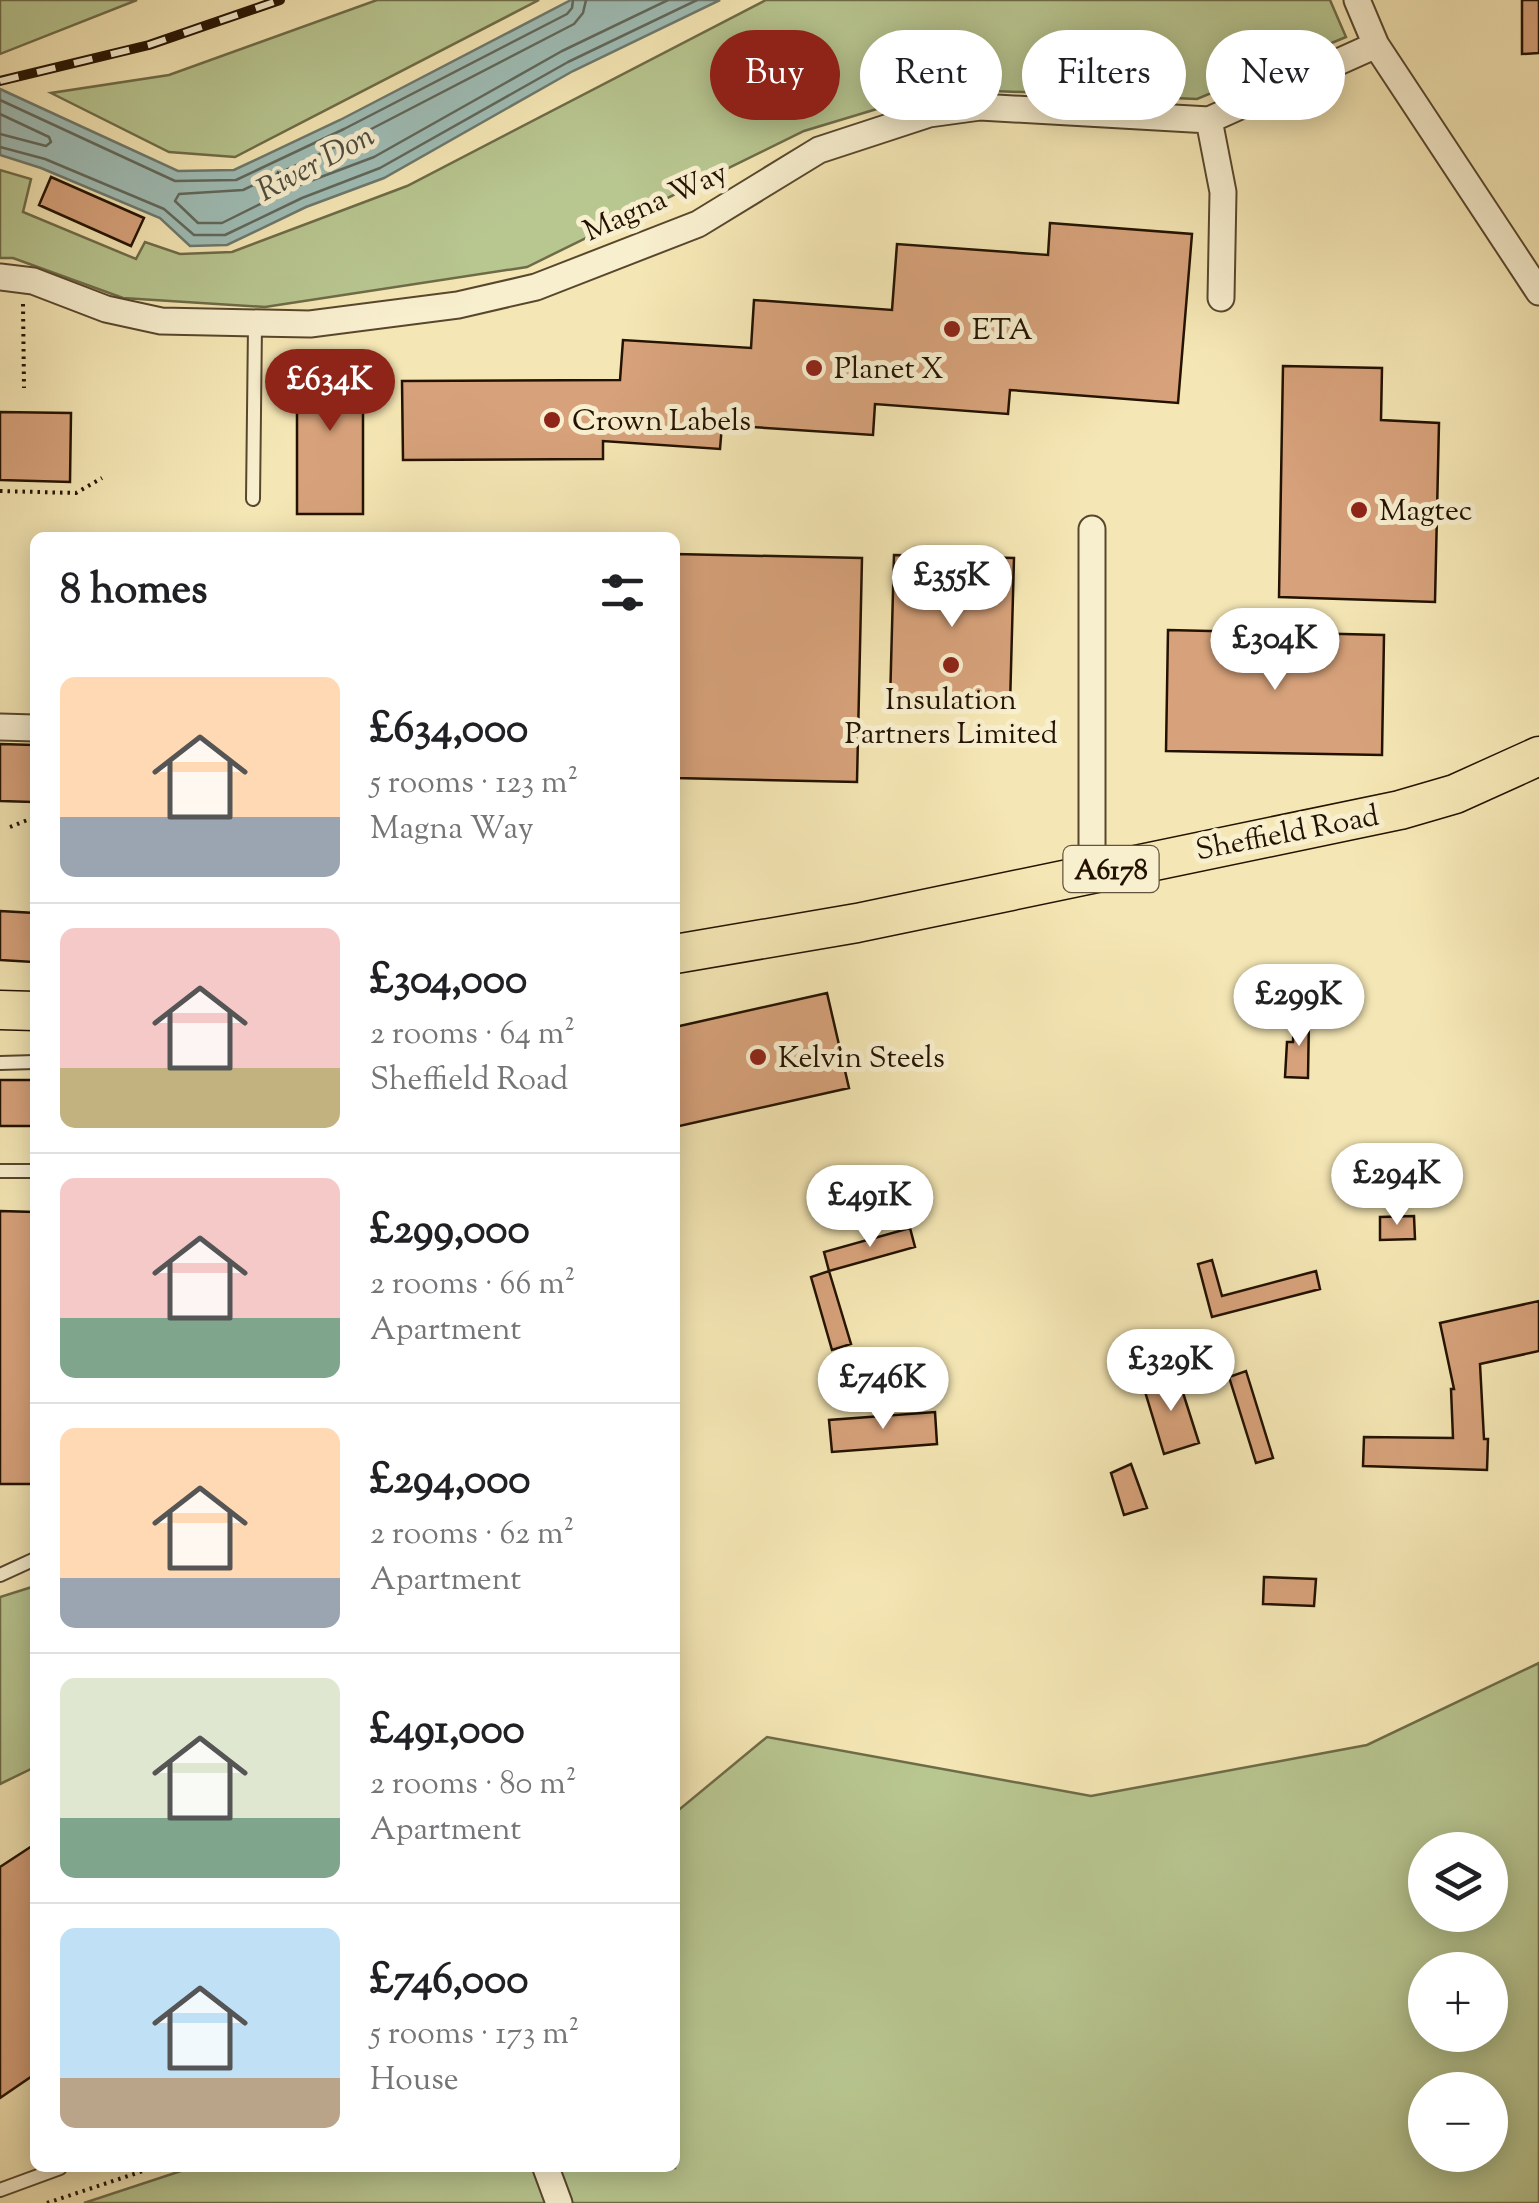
<!DOCTYPE html>
<meta charset="utf-8">
<style>
:root{--surface:#fff;--page:#f6f6f6;--text:#202124;--muted:#757577;--line:#e0e0e0;--accent:#8f2418}
body{margin:0;font-family:"Sorts Mill Goudy",serif;background:var(--page);color:var(--text);height:100vh;display:flex;flex-direction:column;font-size:38px;white-space:nowrap}
*{box-sizing:border-box;margin:0}
p{font-size:32px;color:var(--muted)}
.icon{flex:none;width:55px;height:55px;fill:none;stroke:currentColor;stroke-width:2;stroke-linecap:round;stroke-linejoin:round}
.map{position:relative;flex:1;overflow:hidden}
.details{position:absolute;left:30px;top:532px;width:650px;height:1640px;display:flex;flex-direction:column;background:var(--surface);border-radius:15px;box-shadow:0 5px 25px #0003}
.details>*{flex:none}
.hud{position:absolute;left:710px;top:30px;width:678px;height:90px;display:flex;gap:20px}
.fabs{position:absolute;left:1408px;top:1832px;display:grid;gap:20px}
.fabs a{display:grid;place-items:center;width:100px;height:100px;border-radius:50%;background:var(--surface);box-shadow:0 5px 25px #0003;font-size:50px}
.price{position:absolute;translate:-50% -85px;padding:0 22px;border-radius:35px;background:#fff;color:#222;font-size:32px;line-height:65px;filter:drop-shadow(0 2px 5px #0008)}
.price::after{content:'';position:absolute;left:50%;top:60px;width:30px;height:22px;margin-left:-15px;background:inherit;clip-path:polygon(0 0,100% 0,50% 100%)}
.price.on{background:var(--accent);color:#fff}
ul{padding:0;list-style:none}
li{display:flex;align-items:center;gap:30px;height:250px;padding:0 30px}
li+li{border-top:2px solid var(--line)}
li span{display:grid;place-items:center;flex:none;width:280px;height:200px;border-radius:15px;color:#555}
li>.icon{margin-inline-start:auto}
span .icon{width:120px;height:120px;fill:#fffc;stroke-width:1}
li b{font-size:42px}
h2{display:flex;justify-content:space-between;align-items:center;height:120px;padding:0 30px;font-size:42px}
.chip{padding:0 35px;border-radius:45px;background:var(--surface);box-shadow:0 5px 25px #0003;font-size:35px;line-height:90px}
.chip.on{background:var(--accent);color:#fff}
.map>svg:first-child{display:block}
</style>
<div class="map">
<svg width="1539" height="2203" viewBox="0 0 1539 2203">
<rect width="100%" height="100%" fill="#f5e7b5"/>
<filter id="stains"><feTurbulence type="fractalNoise" baseFrequency=".002" numOctaves="4"/><feColorMatrix values="0 0 0 0 .2 0 0 0 0 .09 0 0 0 0 .02 0 0 0 .5 -.17"/></filter>
<radialGradient id="worn" r=".72"><stop offset=".6" stop-color="#630" stop-opacity="0"/><stop offset="1" stop-color="#630" stop-opacity=".3"/></radialGradient>
<path fill="#b8c690" stroke="#6e6c48" stroke-width="2.5" fill-rule="evenodd" d="M 0,0 L 137,0 L 0,54 Z
M 377,0 L 539,0 L 235,157 L 169,152 L 51,93 L 169,75 Z
M 766,0 L 1330,0 L 1346,37 L 1197,99 L 943,89 L 804,131 L 527,267 L 265,307 L 123,298 L 13,258 L 0,258 L 0,170 L 31,179 L 23,212 L 136,259 L 145,242 L 180,254 L 232,252 L 407,186 Z
M 35,1586 L 35,1767 L 0,1784 L 0,1597 Z
M 1539,1663 L 1539,2203 L 84,2203 L 190,2168 L 675,2168 L 675,1813 L 767,1737 L 1091,1796 L 1367,1745 ZM 1425,1850 L 1490,1850 L 1490,1915 L 1425,1915 ZM 1425,1970 L 1490,1970 L 1490,2035 L 1425,2035 ZM 1425,2090 L 1490,2090 L 1490,2155 L 1425,2155 Z"/>
<path fill="#9fbeb7" stroke="#6d796e" stroke-width="2.5" d="M 571,0 L 720,0 L 573,71 L 384,178 L 306,207 L 227,245 L 190,246 L 160,218 L 41,168 L 0,155 L 0,89 L 178,171 L 234,170 L 340,120 Z"/>
<g fill="none" stroke-linecap="round" stroke-linejoin="round">
<path stroke="#61685c" stroke-width="2.5" d="M 586,0 L 583,13 L 574,24 L 350,140 L 243,190 L 179,194 L 175,201 L 198,223 L 222,223 L 297,186 L 374,157 L 562,51 L 668,0
M 0,100 L 175,181 L 236,180 L 344,129 L 567,14 L 572,8 L 573,0
M 0,114 L 49,137 L 51,142 L 46,146 L 0,134
M 0,147 L 45,159 L 164,209 L 194,235 L 225,235 L 302,198 L 380,168 L 568,62 L 697,0"/>
</g>
<path fill="#d7a27b" stroke="#231200" stroke-width="2.5" d="M 1522,0 L 1539,0 L 1539,53 L 1522,54 Z
M 51,177 L 144,218 L 131,246 L 39,205 Z
M 1050,223 L 1192,234 L 1178,403 L 1010,390 L 1008,414 L 875,404 L 873,435 L 722,425 L 720,449 L 603,441 L 603,459 L 403,460 L 402,381 L 620,380 L 623,340 L 751,348 L 754,300 L 892,310 L 897,244 L 1048,255 Z
M 297,354 L 363,354 L 363,514 L 297,514 Z
M 1283,366 L 1382,368 L 1381,420 L 1439,423 L 1435,602 L 1279,597 Z
M 0,412 L 71,413 L 70,482 L 0,480 Z
M 675,554 L 862,558 L 857,782 L 675,778 Z
M 894,555 L 1014,558 L 1010,705 L 890,702 Z
M 1168,630 L 1384,635 L 1382,755 L 1166,751 Z
M 0,744 L 34,745 L 33,802 L 0,801 Z
M 0,911 L 35,913 L 33,962 L 0,960 Z
M 827,993 L 849,1088 L 675,1127 L 675,1027 Z
M 1294,1015 L 1309,1016 L 1308,1078 L 1285,1077 L 1287,1042 L 1293,1042 Z
M 0,1080 L 35,1080 L 35,1126 L 0,1126 Z
M 0,1211 L 35,1212 L 35,1484 L 0,1484 Z
M 1414,1216 L 1415,1239 L 1380,1240 L 1380,1217 Z
M 910,1228 L 915,1247 L 829,1271 L 824,1252 Z
M 1212,1260 L 1222,1296 L 1316,1271 L 1320,1289 L 1212,1317 L 1198,1264 Z
M 829,1271 L 851,1344 L 832,1350 L 811,1277 Z
M 1539,1301 L 1539,1351 L 1480,1364 L 1484,1439 L 1488,1439 L 1487,1470 L 1363,1466 L 1364,1437 L 1453,1438 L 1451,1389 L 1454,1389 L 1440,1323 Z
M 1246,1371 L 1273,1458 L 1256,1463 L 1229,1377 Z
M 1177,1374 L 1199,1443 L 1164,1454 L 1143,1385 Z
M 935,1412 L 937,1444 L 832,1452 L 829,1420 Z
M 1131,1464 L 1147,1508 L 1124,1515 L 1111,1473 Z
M 1264,1577 L 1316,1579 L 1314,1606 L 1263,1604 Z
M 35,1844 L 35,2074 L 0,2098 L 0,1867 Z"/>
<g fill="none" stroke-linecap="round" stroke-linejoin="round">
<g stroke="#58472d" stroke-width="16">
<path id="service" d="M 253,499 L 255,325
M 0,1063 L 35,1062
M 0,1171 L 35,1171
M 0,1575 L 35,1559
M 0,2190 L 60,2168"/>
</g>
<g stroke="#58472d" stroke-width="29">
<path id="minor" d="M 1357,0 L 1376,45 L 1539,292
M 1209,120 L 1223,192 L 1221,298
M 0,277 L 33,281 L 106,309 L 161,321 L 310,324 L 458,305 L 536,287 L 698,224 L 819,150 L 929,114 L 980,107 L 1209,120 L 1376,45
M 1092,529 L 1092,856 L 1095,872
M 0,727 L 35,728
M 546,2168 L 559,2203"/>
</g>
<g stroke="#231200" stroke-width="41">
<path id="primary" d="M 675,954 L 857,923 L 1400,810 L 1455,794 L 1539,756
M 0,1010 L 35,1011"/>
</g>
<path stroke="#231200" stroke-width="4" stroke-dasharray="2.5 5" stroke-linecap="butt" d="M 23,304 L 24,388
M 0,491 L 76,493 L 102,478
M 10,827 L 35,817
M 47,2203 L 152,2168"/>
<use href="#service" stroke="#f8efcf" stroke-width="12"/>
<use href="#minor" stroke="#f8efcf" stroke-width="25"/>
<use href="#primary" stroke="#f5e7b5" stroke-width="38"/>
<g stroke="#231200" stroke-width="10">
<path id="rail" d="M 0,81 L 149,45 L 280,0"/>
</g>
<use href="#rail" stroke="#f8efcf" stroke-width="6" stroke-dasharray="19" stroke-linecap="butt"/>
</g>
<g fill="#8f2418" stroke="#f8efcf" stroke-width="4">
<circle cx="952" cy="329" r="10"/>
<circle cx="814" cy="368" r="10"/>
<circle cx="552" cy="420" r="10"/>
<circle cx="1359" cy="510" r="10"/>
<circle cx="951" cy="665" r="10"/>
<circle cx="758" cy="1057" r="10"/>
</g>
<g text-anchor="middle" stroke-width="10" stroke-linejoin="round" paint-order="stroke">
<rect fill="#f8efcf" stroke="#63543e" stroke-width="2.5" x="1063.5" y="846" width="95" height="46" rx="8"/>
<g font-size="28" font-weight="bold" fill="#231200">
<text x="1111" y="879">A6178</text>
</g>
<g font-size="30" fill="#231200" stroke="#f8efcf">
<text transform="translate(655 201) rotate(-24)" y="10">Magna Way</text>
<text transform="translate(1287 832) rotate(-11)" y="10">Sheffield Road</text>
</g>
<g font-size="30" fill="#231200" stroke="#f8efcf" text-anchor="start">
<text x="972" y="339">ETA</text>
<text x="834" y="378">Planet X</text>
<text x="572" y="430">Crown Labels</text>
<text x="1379" y="520">Magtec</text>
<text x="951" y="709" text-anchor="middle">Insulation<tspan x="951" dy="34">Partners Limited</tspan></text>
<text x="778" y="1067">Kelvin Steels</text>
</g>
<g font-size="32" font-style="italic" fill="#4e4e40" stroke="#f8efcf">
<text transform="translate(315 162) rotate(-28)" y="11">River Don</text>
</g>
</g>
<rect width="100%" height="100%" filter="url(#stains)"/>
<rect width="100%" height="100%" fill="url(#worn)"/>
</svg>
<div class="fabs">
<a><svg class="icon" aria-label="layers" viewBox="0 0 24 24"><path d="M12 4l9 5-9 5-9-5zM3 14l9 5 9-5"/></svg></a>
<a>+</a>
<a>−</a>
</div>
<b class="price on" style="left:330px;top:434px">£634K</b>
<b class="price" style="left:952px;top:630px">£355K</b>
<b class="price" style="left:1275px;top:693px">£304K</b>
<b class="price" style="left:1299px;top:1049px">£299K</b>
<b class="price" style="left:1397px;top:1228px">£294K</b>
<b class="price" style="left:870px;top:1250px">£491K</b>
<b class="price" style="left:1171px;top:1414px">£329K</b>
<b class="price" style="left:883px;top:1432px">£746K</b>
<div class="hud">
<a class="chip on">Buy</a>
<a class="chip">Rent</a>
<a class="chip">Filters</a>
<a class="chip">New</a>
</div>
<section class="details">
<h2>8 homes<svg class="icon" aria-label="filters" viewBox="0 0 24 24"><path d="M4 7h16M4 17h16"/><circle cx="9" cy="7" r="2"/><circle cx="15" cy="17" r="2"/></svg></h2>
<ul>
<li><span style="background:linear-gradient(#ffd9b3 70%,#9aa5b1 0)"><svg class="icon" aria-label="home" viewBox="0 0 24 24"><path d="M3 11l9-7 9 7M6 9v11h12V9"/></svg></span><div><b>£634,000</b><p>5 rooms · 123 m²</p><p>Magna Way</p></div></li>
<li><span style="background:linear-gradient(#f6c9c9 70%,#c2b280 0)"><svg class="icon" aria-label="home" viewBox="0 0 24 24"><path d="M3 11l9-7 9 7M6 9v11h12V9"/></svg></span><div><b>£304,000</b><p>2 rooms · 64 m²</p><p>Sheffield Road</p></div></li>
<li><span style="background:linear-gradient(#f6c9c9 70%,#7fa58c 0)"><svg class="icon" aria-label="home" viewBox="0 0 24 24"><path d="M3 11l9-7 9 7M6 9v11h12V9"/></svg></span><div><b>£299,000</b><p>2 rooms · 66 m²</p><p>Apartment</p></div></li>
<li><span style="background:linear-gradient(#ffd9b3 75%,#9aa5b1 0)"><svg class="icon" aria-label="home" viewBox="0 0 24 24"><path d="M3 11l9-7 9 7M6 9v11h12V9"/></svg></span><div><b>£294,000</b><p>2 rooms · 62 m²</p><p>Apartment</p></div></li>
<li><span style="background:linear-gradient(#dfe7d0 70%,#7fa58c 0)"><svg class="icon" aria-label="home" viewBox="0 0 24 24"><path d="M3 11l9-7 9 7M6 9v11h12V9"/></svg></span><div><b>£491,000</b><p>2 rooms · 80 m²</p><p>Apartment</p></div></li>
<li><span style="background:linear-gradient(#bfe0f5 75%,#b9a48a 0)"><svg class="icon" aria-label="home" viewBox="0 0 24 24"><path d="M3 11l9-7 9 7M6 9v11h12V9"/></svg></span><div><b>£746,000</b><p>5 rooms · 173 m²</p><p>House</p></div></li>
</ul>
</section>
</div>
